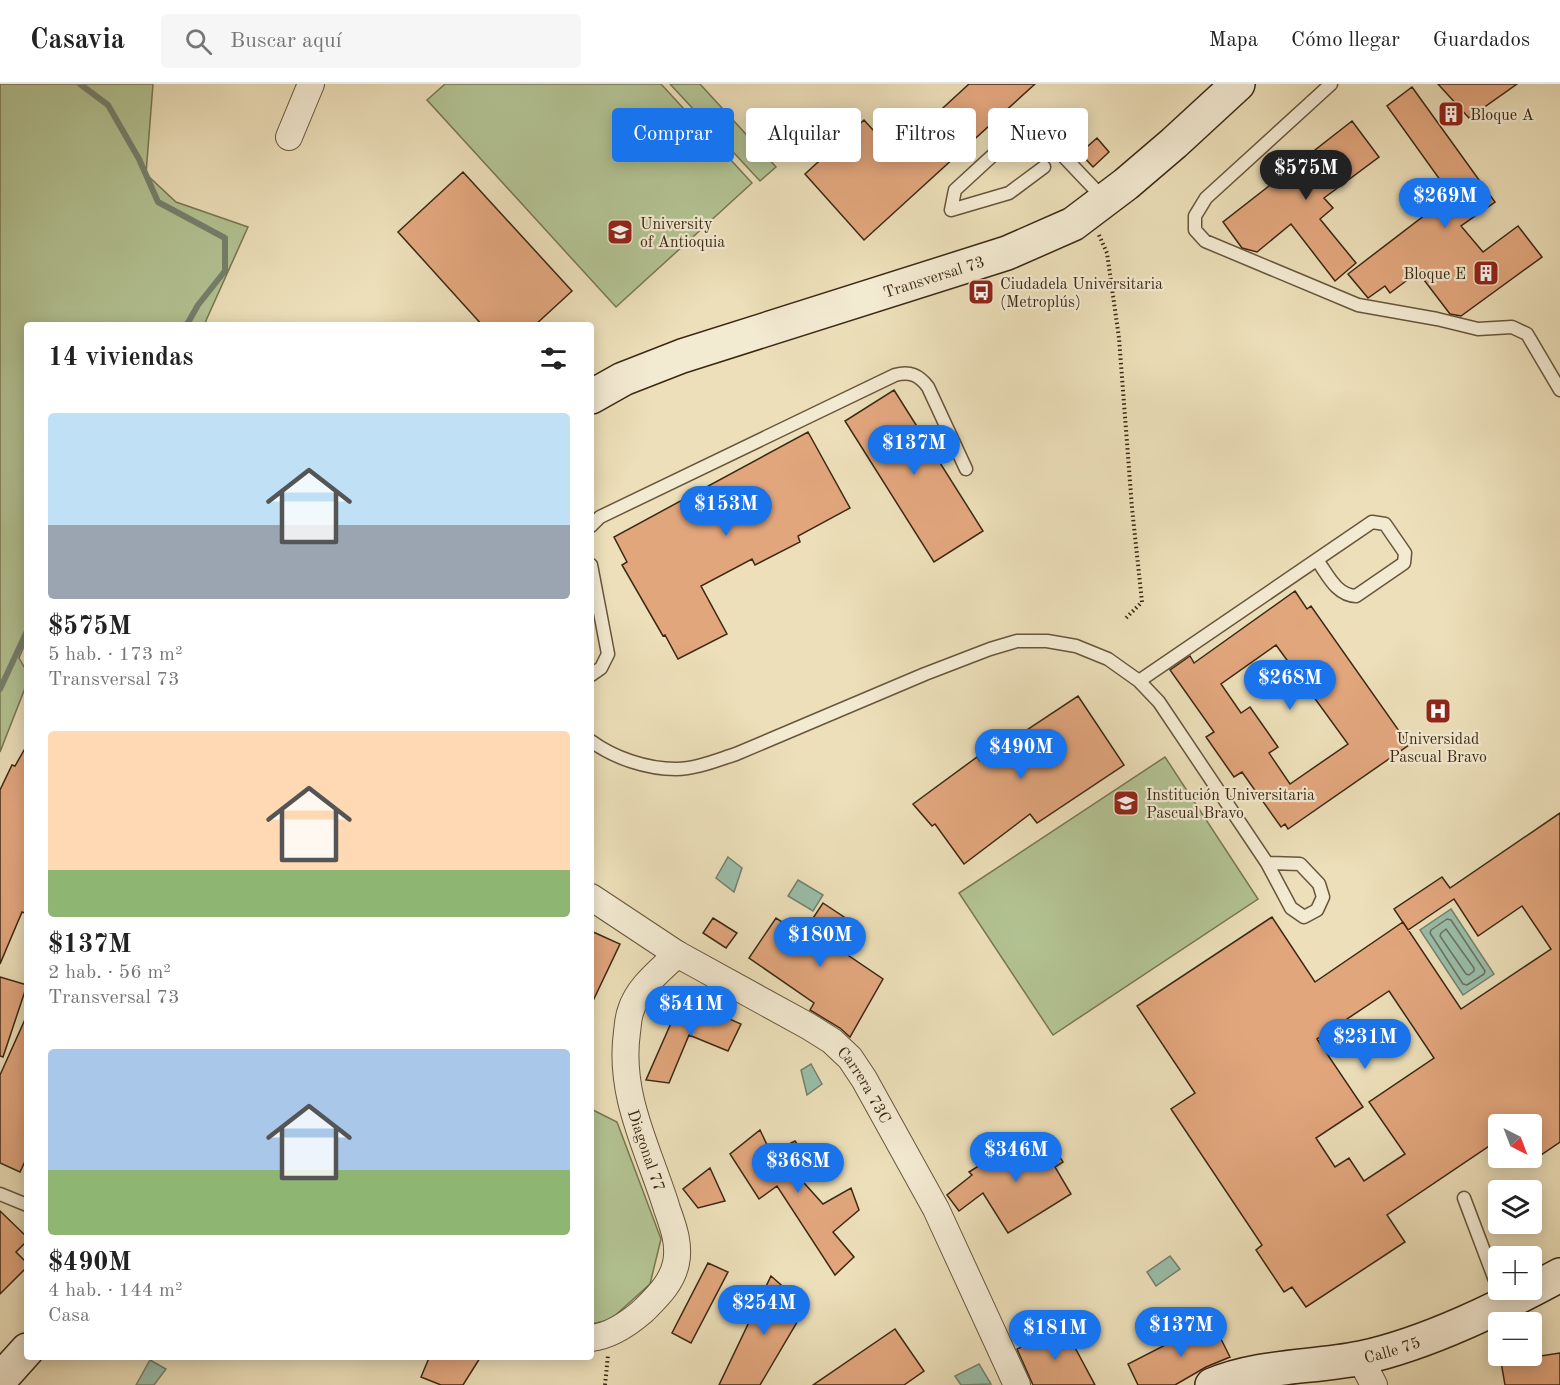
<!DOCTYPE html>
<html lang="es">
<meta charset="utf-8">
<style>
:root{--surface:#fff;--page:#f6f6f6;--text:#222;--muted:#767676;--line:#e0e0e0;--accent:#1a73e8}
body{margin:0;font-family:"Old Standard TT",serif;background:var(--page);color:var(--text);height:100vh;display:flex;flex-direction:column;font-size:22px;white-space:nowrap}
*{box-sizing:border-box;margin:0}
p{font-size:20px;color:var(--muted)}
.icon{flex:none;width:33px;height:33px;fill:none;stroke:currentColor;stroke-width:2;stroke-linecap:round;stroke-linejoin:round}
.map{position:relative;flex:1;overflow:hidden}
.sheet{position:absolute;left:24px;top:238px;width:570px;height:1038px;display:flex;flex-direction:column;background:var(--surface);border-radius:6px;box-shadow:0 3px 15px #0003}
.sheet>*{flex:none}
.top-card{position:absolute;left:612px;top:24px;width:570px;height:54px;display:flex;gap:12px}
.needle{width:39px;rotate:138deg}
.fabs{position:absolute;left:1488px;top:1030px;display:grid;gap:12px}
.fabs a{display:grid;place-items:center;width:54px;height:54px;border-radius:6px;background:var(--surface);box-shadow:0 3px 15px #0003;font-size:30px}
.price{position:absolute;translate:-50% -51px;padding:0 14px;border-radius:21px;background:var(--accent);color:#fff;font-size:20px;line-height:39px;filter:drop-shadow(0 2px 3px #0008)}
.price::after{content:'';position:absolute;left:50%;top:36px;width:18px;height:14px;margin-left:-9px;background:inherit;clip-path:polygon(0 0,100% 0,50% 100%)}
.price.selected{background:#222;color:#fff}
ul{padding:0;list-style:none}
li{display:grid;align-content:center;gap:12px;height:318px;padding:0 24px}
li span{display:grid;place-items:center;height:186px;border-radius:6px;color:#555}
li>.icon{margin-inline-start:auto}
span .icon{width:108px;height:108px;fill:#fffc;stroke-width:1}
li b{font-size:26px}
h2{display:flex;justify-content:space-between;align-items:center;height:72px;padding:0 24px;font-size:26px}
.tag{padding:0 21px;border-radius:6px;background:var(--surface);box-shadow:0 3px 15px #0003;font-size:21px;line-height:54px}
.tag.selected{background:var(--accent);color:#fff}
header{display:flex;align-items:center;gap:36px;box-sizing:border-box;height:84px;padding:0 30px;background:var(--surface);border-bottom:2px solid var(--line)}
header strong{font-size:28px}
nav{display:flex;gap:33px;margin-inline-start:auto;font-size:21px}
.search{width:420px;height:54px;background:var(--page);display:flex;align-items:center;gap:15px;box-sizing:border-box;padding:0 21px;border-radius:6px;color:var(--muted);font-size:22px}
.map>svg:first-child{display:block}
</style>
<header>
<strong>Casavia</strong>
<div class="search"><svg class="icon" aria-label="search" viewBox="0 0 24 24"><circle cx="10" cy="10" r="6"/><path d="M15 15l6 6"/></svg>Buscar aquí</div>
<nav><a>Mapa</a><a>Cómo llegar</a><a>Guardados</a></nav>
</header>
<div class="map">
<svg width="1560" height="1301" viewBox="0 0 1560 1301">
<rect width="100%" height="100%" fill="#ecdfb9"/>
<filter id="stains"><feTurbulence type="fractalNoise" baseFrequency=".00333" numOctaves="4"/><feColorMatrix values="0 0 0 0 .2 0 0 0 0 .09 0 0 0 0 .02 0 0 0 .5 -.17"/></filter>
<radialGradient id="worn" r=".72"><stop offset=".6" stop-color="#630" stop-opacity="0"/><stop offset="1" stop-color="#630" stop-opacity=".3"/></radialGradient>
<path fill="#b3c393" stroke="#777653" stroke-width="1.5" d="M 0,0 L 153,0 L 146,90 L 176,118 L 248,143 L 204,241 L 27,242 L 27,555 L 19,574 L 27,588 L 27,599 L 0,668 Z
M 445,0 L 661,0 L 752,99 L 616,223 L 427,16 Z
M 670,0 L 700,0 L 776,83 L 760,97 Z
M 1165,673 L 1258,815 L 1053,951 L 959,809 Z
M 591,1025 L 617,1038 L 661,1155 L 650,1200 L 610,1236 L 591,1240 Z"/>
<path fill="#9abda9" stroke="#74816d" stroke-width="1.5" d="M 728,773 L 742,784 L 734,808 L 716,794 Z
M 798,796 L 823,811 L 813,827 L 788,812 Z
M 1451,825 L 1494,890 L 1463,911 L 1420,846 Z
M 811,980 L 822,1000 L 807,1011 L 801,986 Z
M 1170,1172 L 1180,1185 L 1156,1202 L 1147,1188 Z
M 150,1276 L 166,1285 L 154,1301 L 136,1301 Z
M 979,1280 L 991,1300 L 961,1301 L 955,1292 Z"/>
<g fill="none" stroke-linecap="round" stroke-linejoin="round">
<path stroke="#6a725e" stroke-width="1.5" d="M 1447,835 L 1451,836 L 1485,887 L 1484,890 L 1467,901 L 1463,900 L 1430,849 L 1431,846 Z
M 1446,845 L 1474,884 L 1474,887 L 1469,891 L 1466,890 L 1440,852 L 1441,849 Z"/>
<path stroke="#74816d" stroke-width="6" d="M 80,0 L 108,21 L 139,75 L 158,118 L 225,154 L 225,187 L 198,221 L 186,242
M 0,605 L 27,547"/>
</g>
<path fill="#e2a67d" stroke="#3b2813" stroke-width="1.5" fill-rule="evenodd" d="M 969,0 L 1035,0 L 864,156 L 805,90 L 864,36 L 894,69 Z
M 1438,0 L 1517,0 L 1469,34 Z
M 1412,3 L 1495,118 L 1461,142 L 1483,168 L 1518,142 L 1542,173 L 1461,232 L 1450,230 L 1418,188 L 1390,209 L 1385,202 L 1368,214 L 1348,190 L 1451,111 L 1387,22 Z
M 1352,37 L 1379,73 L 1324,114 L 1333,124 L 1320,135 L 1356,179 L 1335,197 L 1291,140 L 1257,168 L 1242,164 L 1223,138 Z
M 1097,54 L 1109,68 L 1093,83 L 1080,69 Z
M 463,88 L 572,207 L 534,242 L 483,242 L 398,148 Z
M 894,306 L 983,447 L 934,478 L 845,337 Z
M 808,348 L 850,424 L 798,452 L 800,458 L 755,481 L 752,475 L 701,502 L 727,550 L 678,575 L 665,551 L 663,552 L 622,481 L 627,478 L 614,453 Z
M 1295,507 L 1307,525 L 1311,522 L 1409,661 L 1288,745 L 1285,740 L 1281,743 L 1242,688 L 1234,693 L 1206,653 L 1214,648 L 1170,586 L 1190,572 L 1194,579 ZM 1276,561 L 1348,660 L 1290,700 L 1269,669 L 1278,663 L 1250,623 L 1241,629 L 1221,600 Z
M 1078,612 L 1124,681 L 1037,739 L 1030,730 L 964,780 L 935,740 L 932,742 L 913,720 L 977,673 L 980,677 Z
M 27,661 L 27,830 L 22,828 L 0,880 L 0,706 L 12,681 L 15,682 Z
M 1560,729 L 1560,1058 L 1532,1077 L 1532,1041 L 1498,1041 L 1498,1056 L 1387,1131 L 1405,1158 L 1306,1223 L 1292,1203 L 1284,1208 L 1256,1166 L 1262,1161 L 1171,1025 L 1195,1009 L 1137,922 L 1272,833 L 1315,898 L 1403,838 L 1461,925 L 1551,865 L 1522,822 L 1478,852 L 1454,815 L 1408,846 L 1394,825 L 1442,793 L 1450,804 ZM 1389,907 L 1434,974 L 1369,1018 L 1405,1070 L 1364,1097 L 1349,1074 L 1335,1083 L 1316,1054 L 1363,1023 L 1317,955 Z
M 823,819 L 850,837 L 833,861 L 883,895 L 850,953 L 840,944 L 810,926 L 814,919 L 749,874 L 776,834 L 802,851 Z
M 713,834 L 737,849 L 726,864 L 703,849 Z
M 591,847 L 620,860 L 591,921 Z
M 0,893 L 27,901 L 3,973 L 0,972 Z
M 682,914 L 741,940 L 728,967 L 689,951 L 669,999 L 646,996 Z
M 27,931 L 27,1073 L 20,1088 L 0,1079 L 0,991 Z
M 760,1046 L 771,1069 L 795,1057 L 811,1079 L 796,1090 L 823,1120 L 851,1104 L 859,1126 L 833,1148 L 854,1173 L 835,1191 L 777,1102 L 759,1115 L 730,1070 Z
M 1046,1051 L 1063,1078 L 1055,1083 L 1071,1110 L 1008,1149 L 983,1109 L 959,1127 L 947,1111 L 972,1091 L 969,1088 L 1025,1053 L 1030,1061 Z
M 710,1084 L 725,1117 L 698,1124 L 683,1105 Z
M 0,1127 L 27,1153 L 27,1157 L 16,1168 L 27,1179 L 27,1183 L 0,1210 Z
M 708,1179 L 728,1188 L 691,1259 L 672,1249 Z
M 771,1192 L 806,1223 L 760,1301 L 719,1301 Z
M 1212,1237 L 1230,1273 L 1206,1283 L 1175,1301 L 1138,1301 L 1128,1280 Z
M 1064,1243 L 1095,1301 L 1033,1301 L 1017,1265 Z
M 895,1245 L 924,1287 L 904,1301 L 813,1301 Z
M 1560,1269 L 1560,1301 L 1505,1301 L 1501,1278 Z
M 429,1274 L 480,1274 L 463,1301 L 441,1301 L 421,1293 Z"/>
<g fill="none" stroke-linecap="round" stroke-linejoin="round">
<g stroke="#67563c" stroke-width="15">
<path id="lane" d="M 1331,0 L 1206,114 L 1195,132 L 1195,146 L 1205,157 L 1358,221 L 1437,235 L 1478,245 L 1512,243 L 1527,250 L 1560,306
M 1044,83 L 1009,109 L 951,126 L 955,106 L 1030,37 L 1105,116
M 591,442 L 600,433 L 895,291 C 910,287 919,291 928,303 L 966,385
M 591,481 L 608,570 L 601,584 L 591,591
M 1139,597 L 1372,438 L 1385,440 L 1405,469 L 1404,479 L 1356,512 C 1336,511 1328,491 1317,476
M 591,657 C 614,674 647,685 676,685 C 696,685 717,676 736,670 L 925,590 L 990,565 L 1017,557 L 1047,557 L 1076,562 L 1108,575 L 1139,597 L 1159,618 L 1267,779 L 1291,824 L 1304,833 L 1317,826 L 1323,813 L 1319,800 L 1300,780 L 1267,779
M 0,1110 L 27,1121
M 1464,1114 L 1498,1204"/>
</g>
<g stroke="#67563c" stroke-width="28">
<g id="street">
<path d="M 289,53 L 311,0"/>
<path id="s1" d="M 591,813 L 677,870 L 808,942 L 832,957 L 850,974 L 864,995 L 936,1125 L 1017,1301"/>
<path d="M 591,1254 C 611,1252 628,1240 643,1227 C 657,1213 672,1199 676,1179 C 680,1160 673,1142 667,1125 C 649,1066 618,1012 627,948 C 628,941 628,933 631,926 C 638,903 661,886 677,870"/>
<path d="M 1360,1274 L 1374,1301"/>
</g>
</g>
<g stroke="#3b2813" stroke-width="36">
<g id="secondary">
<path id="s2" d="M 591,313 L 623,295 L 682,272 L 1007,169 L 1073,140 L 1126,100 L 1174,59 L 1238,0"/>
<path d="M 0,1296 L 27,1266"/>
<path id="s3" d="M 1212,1301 C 1259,1281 1311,1284 1361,1274 C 1429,1259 1499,1224 1560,1191"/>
</g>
</g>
<path stroke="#3b2813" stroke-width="4" stroke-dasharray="1.5 3" stroke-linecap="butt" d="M 1099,151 L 1107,169 L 1119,254 L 1132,424 L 1142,518 L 1124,536
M 605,1301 L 608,1271"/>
<use href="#lane" stroke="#f3ead2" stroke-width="12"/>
<use href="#street" stroke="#f3ead2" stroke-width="26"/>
<use href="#secondary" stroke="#f3ead2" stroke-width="33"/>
</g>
<defs>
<g id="building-square" transform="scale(1.35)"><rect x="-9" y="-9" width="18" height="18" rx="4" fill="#8f2418" stroke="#f3ead2"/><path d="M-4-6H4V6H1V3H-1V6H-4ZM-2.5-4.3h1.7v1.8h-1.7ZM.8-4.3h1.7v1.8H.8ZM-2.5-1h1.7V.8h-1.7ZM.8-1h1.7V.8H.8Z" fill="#fff"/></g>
<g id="university-square" transform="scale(1.35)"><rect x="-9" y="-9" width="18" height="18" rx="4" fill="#8f2418" stroke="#f3ead2"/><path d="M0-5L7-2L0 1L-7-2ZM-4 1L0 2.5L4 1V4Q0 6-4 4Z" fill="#fff"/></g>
<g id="bus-square" transform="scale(1.35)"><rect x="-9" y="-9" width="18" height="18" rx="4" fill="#8f2418" stroke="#f3ead2"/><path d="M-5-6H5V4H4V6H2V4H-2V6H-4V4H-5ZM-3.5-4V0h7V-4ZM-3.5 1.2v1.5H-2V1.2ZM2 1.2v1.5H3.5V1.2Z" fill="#fff"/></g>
<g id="hospital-square" transform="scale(1.35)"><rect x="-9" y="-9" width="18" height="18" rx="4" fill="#8f2418" stroke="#f3ead2"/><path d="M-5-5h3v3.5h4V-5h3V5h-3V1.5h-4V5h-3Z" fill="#fff"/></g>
</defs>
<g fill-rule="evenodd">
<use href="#building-square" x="1451" y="30"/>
<use href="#university-square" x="620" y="148"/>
<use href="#building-square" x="1486" y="189"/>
<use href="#bus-square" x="981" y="208"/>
<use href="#hospital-square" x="1438" y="627"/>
<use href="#university-square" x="1126" y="719"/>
</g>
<g text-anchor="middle" stroke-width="4.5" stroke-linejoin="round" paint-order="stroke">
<g font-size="16" fill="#3b2813" stroke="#f3ead2" text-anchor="start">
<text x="1470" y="36">Bloque A</text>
<text x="640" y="145">University<tspan x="640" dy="18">of Antioquia</tspan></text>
<text x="1466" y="195" text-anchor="end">Bloque E</text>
<text x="1000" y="205">Ciudadela Universitaria<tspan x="1000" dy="18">(Metroplús)</tspan></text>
<text x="1438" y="660" text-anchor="middle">Universidad<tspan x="1438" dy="18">Pascual Bravo</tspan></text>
<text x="1146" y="716">Institución Universitaria<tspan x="1146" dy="18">Pascual Bravo</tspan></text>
</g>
<g font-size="16" fill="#3b2813" stroke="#f3ead2">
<text dy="6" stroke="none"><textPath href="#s2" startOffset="364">Transversal 73</textPath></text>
<text dy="6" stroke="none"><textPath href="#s1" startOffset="336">Carrera 73C</textPath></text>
<text transform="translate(647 1066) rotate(71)" y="6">Diagonal 77</text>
<text dy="6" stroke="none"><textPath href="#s3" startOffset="184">Calle 75</textPath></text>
</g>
</g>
<rect width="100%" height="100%" filter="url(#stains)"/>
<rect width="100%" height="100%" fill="url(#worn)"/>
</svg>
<div class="fabs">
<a><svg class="needle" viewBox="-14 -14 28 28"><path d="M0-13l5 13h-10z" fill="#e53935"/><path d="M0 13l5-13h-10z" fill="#767676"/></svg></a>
<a><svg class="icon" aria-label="layers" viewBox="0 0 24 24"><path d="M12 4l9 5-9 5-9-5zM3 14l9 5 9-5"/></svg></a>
<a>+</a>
<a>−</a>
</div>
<b class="price selected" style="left:1306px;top:117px">$575M</b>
<b class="price" style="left:1445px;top:145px">$269M</b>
<b class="price" style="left:914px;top:392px">$137M</b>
<b class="price" style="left:726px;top:453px">$153M</b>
<b class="price" style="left:1290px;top:627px">$268M</b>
<b class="price" style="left:1021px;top:696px">$490M</b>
<b class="price" style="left:820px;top:884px">$180M</b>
<b class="price" style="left:691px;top:953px">$541M</b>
<b class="price" style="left:1365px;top:986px">$231M</b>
<b class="price" style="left:1016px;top:1099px">$346M</b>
<b class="price" style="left:798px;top:1110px">$368M</b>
<b class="price" style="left:764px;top:1252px">$254M</b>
<b class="price" style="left:1181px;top:1274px">$137M</b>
<b class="price" style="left:1055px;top:1277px">$181M</b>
<div class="top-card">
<a class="tag selected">Comprar</a>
<a class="tag">Alquilar</a>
<a class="tag">Filtros</a>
<a class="tag">Nuevo</a>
</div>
<section class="sheet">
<h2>14 viviendas<svg class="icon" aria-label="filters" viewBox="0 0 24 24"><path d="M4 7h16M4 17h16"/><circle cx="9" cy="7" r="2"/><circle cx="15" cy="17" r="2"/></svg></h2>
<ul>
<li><span style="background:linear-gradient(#bfe0f5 60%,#9aa5b1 0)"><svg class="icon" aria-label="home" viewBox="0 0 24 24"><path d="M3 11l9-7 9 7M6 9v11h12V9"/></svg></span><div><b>$575M</b><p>5 hab. · 173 m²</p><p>Transversal 73</p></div></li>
<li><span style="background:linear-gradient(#ffd9b3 75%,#8fb573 0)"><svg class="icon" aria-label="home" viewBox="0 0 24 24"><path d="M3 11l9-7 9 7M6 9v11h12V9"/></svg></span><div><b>$137M</b><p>2 hab. · 56 m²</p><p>Transversal 73</p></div></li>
<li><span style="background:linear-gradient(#a9c7e8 65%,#8fb573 0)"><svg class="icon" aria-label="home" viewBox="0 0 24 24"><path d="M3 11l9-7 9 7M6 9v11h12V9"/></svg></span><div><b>$490M</b><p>4 hab. · 144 m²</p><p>Casa</p></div></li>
</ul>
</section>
</div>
